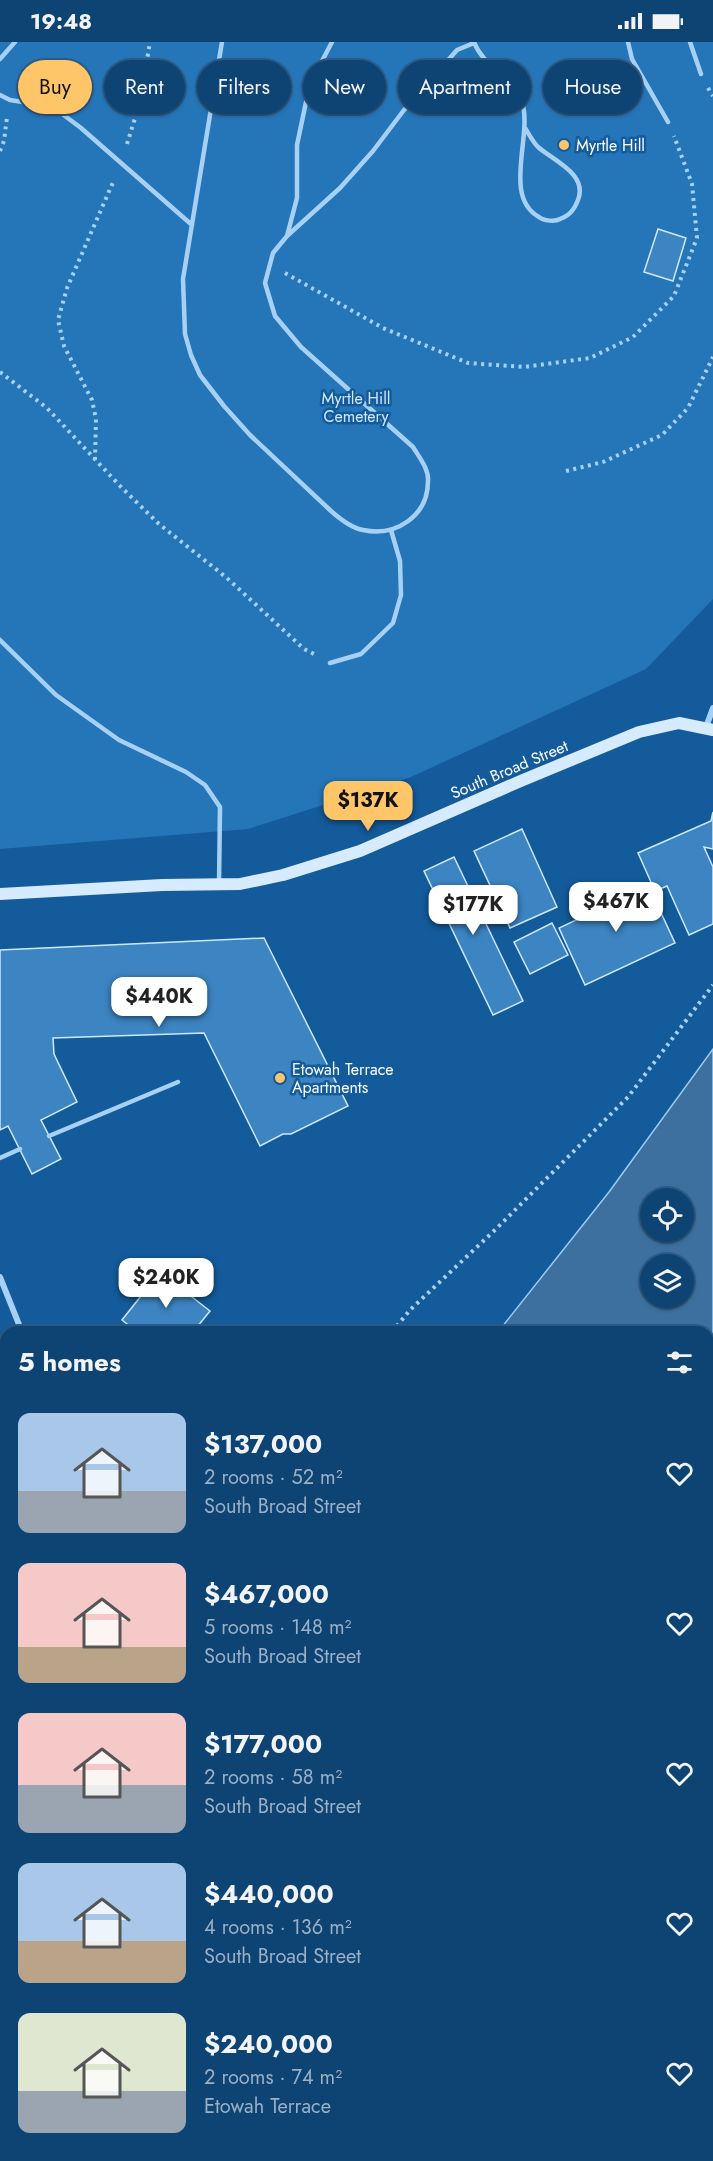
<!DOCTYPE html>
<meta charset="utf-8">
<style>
:root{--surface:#0e4474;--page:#174b79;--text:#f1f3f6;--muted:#9bb0c5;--line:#2e5c86;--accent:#ffc669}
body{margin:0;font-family:Jost,sans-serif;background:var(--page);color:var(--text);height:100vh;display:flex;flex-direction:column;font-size:22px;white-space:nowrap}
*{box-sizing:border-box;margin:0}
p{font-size:20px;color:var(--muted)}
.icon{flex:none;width:33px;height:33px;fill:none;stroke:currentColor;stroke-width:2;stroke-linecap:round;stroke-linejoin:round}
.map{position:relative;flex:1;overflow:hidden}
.side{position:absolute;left:0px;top:1284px;width:714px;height:836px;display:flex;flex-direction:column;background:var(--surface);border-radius:18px 18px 0 0;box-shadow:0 2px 4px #0004,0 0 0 2px var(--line)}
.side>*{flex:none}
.top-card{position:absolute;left:18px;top:18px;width:678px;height:54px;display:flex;gap:12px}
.tools{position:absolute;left:640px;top:1146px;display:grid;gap:12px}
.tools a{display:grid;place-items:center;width:54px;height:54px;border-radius:50%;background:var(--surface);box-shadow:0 2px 4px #0004,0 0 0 2px var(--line);font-size:30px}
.price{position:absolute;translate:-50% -51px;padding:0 14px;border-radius:12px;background:#fff;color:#222;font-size:20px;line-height:39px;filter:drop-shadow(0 2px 3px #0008)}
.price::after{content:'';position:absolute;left:50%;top:36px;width:18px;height:14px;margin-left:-9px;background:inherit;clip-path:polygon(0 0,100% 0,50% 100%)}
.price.selected{background:var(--accent);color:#111}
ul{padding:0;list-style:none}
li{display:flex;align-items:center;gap:18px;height:150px;padding:0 18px}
li span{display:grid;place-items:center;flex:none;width:168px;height:120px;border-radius:12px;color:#555}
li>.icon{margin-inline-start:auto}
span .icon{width:72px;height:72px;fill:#fffc;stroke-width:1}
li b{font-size:26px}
h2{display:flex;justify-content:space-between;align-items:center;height:72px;padding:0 18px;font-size:26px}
.tag{padding:0 21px;border-radius:27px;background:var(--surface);box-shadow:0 2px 4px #0004,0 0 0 2px var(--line);font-size:21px;line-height:54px}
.tag.selected{background:var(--accent);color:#111}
.status{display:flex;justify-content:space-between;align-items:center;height:42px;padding:0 30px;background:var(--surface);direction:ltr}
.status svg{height:16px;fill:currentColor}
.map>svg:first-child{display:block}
</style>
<div class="status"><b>19:48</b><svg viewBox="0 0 49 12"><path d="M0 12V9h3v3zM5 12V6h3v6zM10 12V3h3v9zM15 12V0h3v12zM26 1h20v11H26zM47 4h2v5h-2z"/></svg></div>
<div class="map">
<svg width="713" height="2119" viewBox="0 0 713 2119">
<rect width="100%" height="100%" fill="#135b9b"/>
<path fill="#2575b9" d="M 0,0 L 713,0 L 713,557 L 646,627 L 411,735 L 248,787 L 0,807 Z"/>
<path fill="#3d709e" stroke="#99cdf7" stroke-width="1.5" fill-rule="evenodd" d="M 713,1007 L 713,1475 L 708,1481 L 708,1290 L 498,1290 L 609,1150 ZM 651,1156 L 684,1156 L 684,1190 L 651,1190 ZM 651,1222 L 684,1222 L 684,1256 L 651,1256 Z
M 6,1825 L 6,2114 L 154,2114 L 151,2119 L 0,2119 L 0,1833 Z"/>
<path fill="#3c84c2" stroke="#cfe8fd" stroke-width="1.5" d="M 658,187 L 686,196 L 673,239 L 644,230 Z
M 713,770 L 713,807 L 704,805 L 713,825 L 713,882 L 689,893 L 667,844 L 655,849 L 638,811 L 711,779 Z
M 522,787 L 557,865 L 510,886 L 474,809 Z
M 454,815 L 523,959 L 493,973 L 424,829 Z
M 611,845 L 617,859 L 649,845 L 675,901 L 585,943 L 559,886 L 589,872 L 582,859 Z
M 552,881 L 568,913 L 530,932 L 514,900 Z
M 264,896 L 348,1064 L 291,1092 L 283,1092 L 260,1104 L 204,991 L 53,996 L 54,1012 L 77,1060 L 41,1078 L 61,1117 L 32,1132 L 8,1084 L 0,1088 L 0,908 Z
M 160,1230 L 210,1269 L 193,1290 L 137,1290 L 122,1278 Z
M 6,1503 L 6,1539 L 0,1535 L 0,1511 Z
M 447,2114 L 490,2114 L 489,2119 L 446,2119 Z
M 589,2114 L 644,2114 L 643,2119 L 588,2119 Z"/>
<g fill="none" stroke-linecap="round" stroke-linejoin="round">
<path stroke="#a7d1f4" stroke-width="4" stroke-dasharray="3 4.5" stroke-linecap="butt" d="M 708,46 L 713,54
M 127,102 L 140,60 L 150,0
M 0,109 L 4,99 L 7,75
M 285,231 L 383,286 L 468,321 L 524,325 L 590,316 L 633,295 L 674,254 L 697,196 L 692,142 L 674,94
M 0,330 L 47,366 L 121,445 L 159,482 L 227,536 L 304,607 L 316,613
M 95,418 L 96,377 L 92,358 L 64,304 L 58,278 L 67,246 L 114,138
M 566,429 L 603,420 L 662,393 L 688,366 L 713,315
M 392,1290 L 410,1268 L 496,1187 L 628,1055 L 713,943
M 0,1777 L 6,1773"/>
<path stroke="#a7d1f4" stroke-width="4.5" d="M 222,0 L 183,237 L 185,292 L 191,313 L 200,333 L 224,364 L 250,393 L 331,469 C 340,477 351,486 363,488 C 396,495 428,474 428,439 C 429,427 419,415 413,405 L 301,305 L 275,274 L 265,241 L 273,211 L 287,194 L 340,146 L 373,109 L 404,68 L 457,8 L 474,1
M 474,0 C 483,25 514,35 522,60 C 533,94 502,154 539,175 C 544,179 555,180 560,177 C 570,173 574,168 578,158 C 588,132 554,119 538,105 C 533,100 529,92 525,86
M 628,0 L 632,17 L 668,80
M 690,0 L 701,32
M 0,17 L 15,0
M 0,53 L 10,58 L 41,63 L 61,71 L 81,86 L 192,183
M 287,194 L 297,156 L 297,103 L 306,60 L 322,19 L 332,0
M 0,598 L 56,653 L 119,698 L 186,730 L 205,743 L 220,765 L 219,842
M 330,621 L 361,612 L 393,581 L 401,553 L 400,519 L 391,488
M 49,1094 L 178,1040
M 0,1116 L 20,1107"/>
<path stroke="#a7d1f4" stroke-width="6" d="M 706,685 L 713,666
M 0,1235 L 22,1290
M 0,1430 L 6,1415"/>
<path stroke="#d6ebfd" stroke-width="12" d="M 0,852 L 162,843 L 240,842 L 283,833 L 360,809 L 523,738 L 639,690 L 679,681 L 713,688"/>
</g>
<g fill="#ffc669" stroke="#135b9b" stroke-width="2">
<circle cx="564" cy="103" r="6"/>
<circle cx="280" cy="1036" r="6"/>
</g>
<g text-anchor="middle" stroke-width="5" stroke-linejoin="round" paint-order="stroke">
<g font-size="16" fill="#fff" stroke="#135b9b" text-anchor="start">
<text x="576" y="109">Myrtle Hill</text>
<text x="292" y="1033">Etowah Terrace<tspan x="292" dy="18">Apartments</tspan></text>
</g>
<g font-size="16" fill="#cfe8fd" stroke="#135b9b">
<text x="356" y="362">Myrtle Hill<tspan x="356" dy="18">Cemetery</tspan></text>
</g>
<g font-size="16" fill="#fff" stroke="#135b9b">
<text transform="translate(509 727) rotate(-23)" y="6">South Broad Street</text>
</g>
</g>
</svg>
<div class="tools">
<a><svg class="icon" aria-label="locate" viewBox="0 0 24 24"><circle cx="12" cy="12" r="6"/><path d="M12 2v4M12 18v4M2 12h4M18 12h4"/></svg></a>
<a><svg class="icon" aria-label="layers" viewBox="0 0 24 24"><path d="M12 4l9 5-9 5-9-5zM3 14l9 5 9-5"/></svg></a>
</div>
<b class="price selected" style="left:368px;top:790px">$137K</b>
<b class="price" style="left:616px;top:891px">$467K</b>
<b class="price" style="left:473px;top:894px">$177K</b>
<b class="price" style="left:159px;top:986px">$440K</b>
<b class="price" style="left:166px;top:1267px">$240K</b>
<div class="top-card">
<a class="tag selected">Buy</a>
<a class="tag">Rent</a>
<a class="tag">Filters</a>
<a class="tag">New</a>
<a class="tag">Apartment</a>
<a class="tag">House</a>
</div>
<section class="side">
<h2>5 homes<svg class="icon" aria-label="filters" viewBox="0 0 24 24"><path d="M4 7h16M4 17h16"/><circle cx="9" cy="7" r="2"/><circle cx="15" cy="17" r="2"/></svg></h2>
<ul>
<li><span style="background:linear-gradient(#a9c7e8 65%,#9aa5b1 0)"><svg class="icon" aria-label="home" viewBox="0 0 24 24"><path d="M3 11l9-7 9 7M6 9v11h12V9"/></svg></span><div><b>$137,000</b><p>2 rooms · 52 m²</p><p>South Broad Street</p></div><svg class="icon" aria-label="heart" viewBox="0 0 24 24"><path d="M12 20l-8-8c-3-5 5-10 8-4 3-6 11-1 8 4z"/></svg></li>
<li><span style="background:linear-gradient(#f6c9c9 70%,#b9a48a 0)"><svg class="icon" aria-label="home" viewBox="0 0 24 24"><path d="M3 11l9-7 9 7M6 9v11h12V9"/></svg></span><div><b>$467,000</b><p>5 rooms · 148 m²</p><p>South Broad Street</p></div><svg class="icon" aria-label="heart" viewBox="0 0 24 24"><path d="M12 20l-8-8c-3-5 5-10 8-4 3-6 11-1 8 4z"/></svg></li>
<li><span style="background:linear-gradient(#f6c9c9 60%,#9aa5b1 0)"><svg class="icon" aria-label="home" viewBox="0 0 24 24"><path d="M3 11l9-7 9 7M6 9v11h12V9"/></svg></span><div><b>$177,000</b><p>2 rooms · 58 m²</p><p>South Broad Street</p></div><svg class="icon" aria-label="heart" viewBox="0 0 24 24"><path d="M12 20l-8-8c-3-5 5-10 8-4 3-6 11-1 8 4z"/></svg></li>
<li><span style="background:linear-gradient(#a9c7e8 65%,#b9a48a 0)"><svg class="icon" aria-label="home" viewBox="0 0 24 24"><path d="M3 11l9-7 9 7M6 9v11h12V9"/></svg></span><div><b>$440,000</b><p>4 rooms · 136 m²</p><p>South Broad Street</p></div><svg class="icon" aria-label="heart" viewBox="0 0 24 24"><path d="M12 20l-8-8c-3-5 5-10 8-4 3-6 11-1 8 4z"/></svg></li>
<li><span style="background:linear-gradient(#dfe7d0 65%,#9aa5b1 0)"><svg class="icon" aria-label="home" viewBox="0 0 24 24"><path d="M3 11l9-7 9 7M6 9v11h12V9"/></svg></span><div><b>$240,000</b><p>2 rooms · 74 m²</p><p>Etowah Terrace</p></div><svg class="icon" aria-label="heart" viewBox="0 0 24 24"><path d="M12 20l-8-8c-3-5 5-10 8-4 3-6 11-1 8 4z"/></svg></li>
</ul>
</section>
</div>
